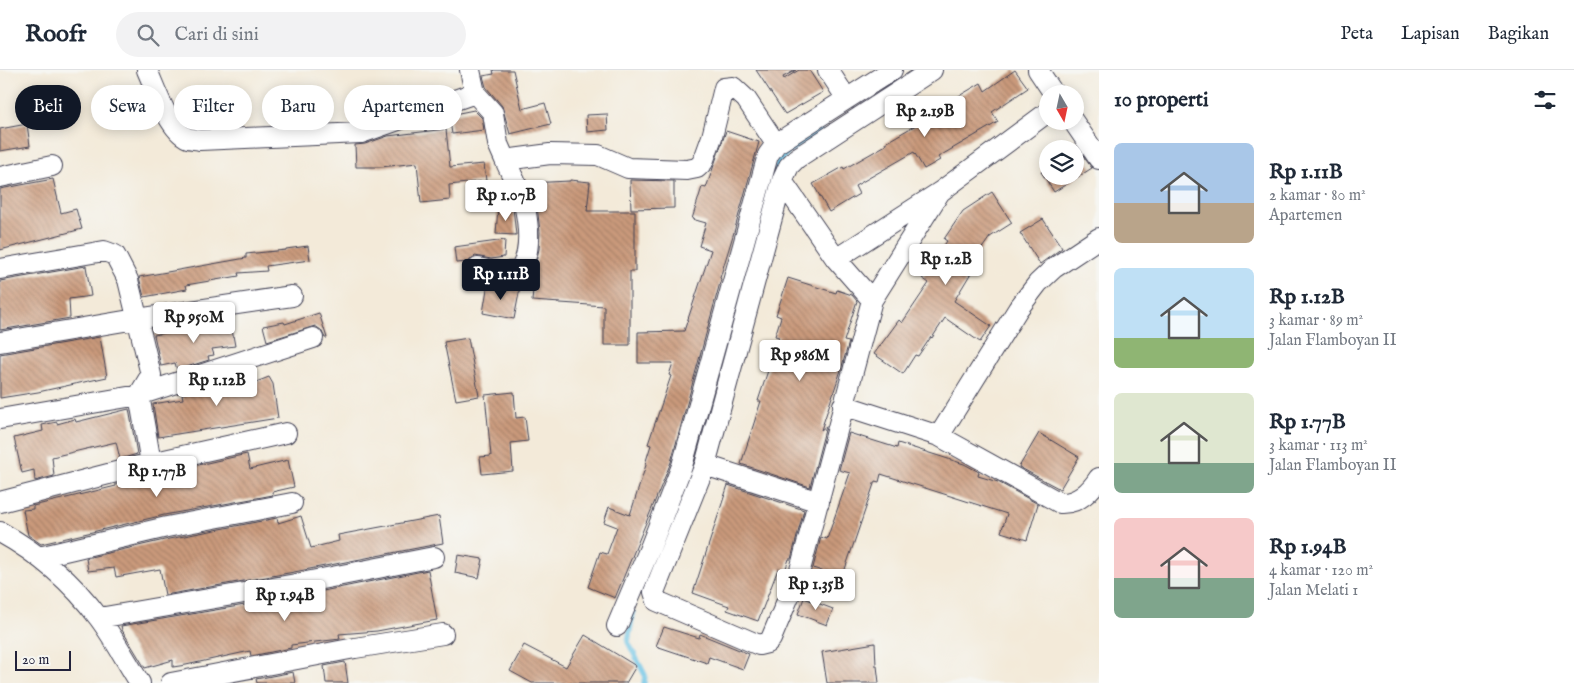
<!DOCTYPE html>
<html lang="id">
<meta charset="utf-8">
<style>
:root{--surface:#fff;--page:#f2f2f3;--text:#1f2937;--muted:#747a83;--line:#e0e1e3;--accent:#111827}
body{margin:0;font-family:"IM FELL English",serif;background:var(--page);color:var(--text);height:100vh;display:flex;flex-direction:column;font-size:19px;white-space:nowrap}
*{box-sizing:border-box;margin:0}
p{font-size:16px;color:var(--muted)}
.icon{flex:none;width:28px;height:28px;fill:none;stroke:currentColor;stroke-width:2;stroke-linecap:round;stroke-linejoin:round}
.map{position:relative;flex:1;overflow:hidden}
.sheet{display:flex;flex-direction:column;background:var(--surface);width:475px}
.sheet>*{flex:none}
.banner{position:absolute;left:15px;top:15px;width:475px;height:45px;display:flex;gap:10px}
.needle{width:32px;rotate:171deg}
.controls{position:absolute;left:1039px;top:15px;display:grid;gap:10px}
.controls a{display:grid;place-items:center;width:45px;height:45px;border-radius:50%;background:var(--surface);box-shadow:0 2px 12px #0003;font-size:25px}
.scale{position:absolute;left:15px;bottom:12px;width:56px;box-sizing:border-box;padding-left:5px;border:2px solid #22223b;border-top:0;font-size:14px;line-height:18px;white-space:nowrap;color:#22223b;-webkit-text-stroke:4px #f6f6f2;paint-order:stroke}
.price{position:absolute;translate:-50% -42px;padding:0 11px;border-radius:5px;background:#fff;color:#222;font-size:16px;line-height:32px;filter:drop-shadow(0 1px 2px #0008)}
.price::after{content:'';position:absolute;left:50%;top:30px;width:15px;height:11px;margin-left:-8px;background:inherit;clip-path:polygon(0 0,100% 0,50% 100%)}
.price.current{background:var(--accent);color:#fff}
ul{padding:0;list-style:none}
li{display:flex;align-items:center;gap:15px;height:125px;padding:0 15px}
li span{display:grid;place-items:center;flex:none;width:140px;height:100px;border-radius:8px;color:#555}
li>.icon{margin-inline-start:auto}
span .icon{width:60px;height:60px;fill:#fffc;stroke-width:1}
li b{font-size:21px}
h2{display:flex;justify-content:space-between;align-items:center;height:60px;padding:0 15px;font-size:21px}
.chip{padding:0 18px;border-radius:22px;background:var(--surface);box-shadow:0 2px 12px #0003;font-size:18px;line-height:45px}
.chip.current{background:var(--accent);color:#fff}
header{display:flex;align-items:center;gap:30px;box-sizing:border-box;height:70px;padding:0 25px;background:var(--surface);border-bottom:1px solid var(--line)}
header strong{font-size:24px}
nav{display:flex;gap:28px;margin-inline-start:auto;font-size:18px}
.search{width:350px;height:45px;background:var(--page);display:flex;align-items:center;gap:12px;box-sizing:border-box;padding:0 18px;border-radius:28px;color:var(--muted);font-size:19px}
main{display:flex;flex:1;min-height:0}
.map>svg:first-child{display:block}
</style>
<header>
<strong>Roofr</strong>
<div class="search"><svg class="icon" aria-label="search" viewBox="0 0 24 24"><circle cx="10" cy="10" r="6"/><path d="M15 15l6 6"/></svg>Cari di sini</div>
<nav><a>Peta</a><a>Lapisan</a><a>Bagikan</a></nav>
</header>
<main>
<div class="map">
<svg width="1099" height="613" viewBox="0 0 1099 613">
<defs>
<pattern id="building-back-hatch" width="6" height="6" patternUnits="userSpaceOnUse" patternTransform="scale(1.25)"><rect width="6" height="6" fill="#ca9a7b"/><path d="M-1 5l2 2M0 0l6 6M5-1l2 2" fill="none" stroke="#a47d66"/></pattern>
</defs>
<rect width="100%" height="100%" fill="#f6f6f2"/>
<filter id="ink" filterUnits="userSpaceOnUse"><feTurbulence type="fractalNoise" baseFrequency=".02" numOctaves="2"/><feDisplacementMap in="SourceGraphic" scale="10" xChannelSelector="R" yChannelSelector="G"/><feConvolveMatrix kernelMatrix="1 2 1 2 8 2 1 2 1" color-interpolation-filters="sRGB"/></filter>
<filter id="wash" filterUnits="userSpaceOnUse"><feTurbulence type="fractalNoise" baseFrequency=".0096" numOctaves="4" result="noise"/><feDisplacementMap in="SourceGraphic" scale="20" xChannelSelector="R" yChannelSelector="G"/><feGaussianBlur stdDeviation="1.12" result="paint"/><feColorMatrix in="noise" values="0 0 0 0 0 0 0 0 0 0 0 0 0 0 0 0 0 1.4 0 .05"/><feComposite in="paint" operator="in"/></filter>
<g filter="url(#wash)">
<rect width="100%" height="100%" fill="#f3ead9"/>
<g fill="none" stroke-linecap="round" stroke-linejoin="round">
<path stroke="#68c2e5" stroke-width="5.5" d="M 751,189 L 778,92 L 789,81 L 820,61
M 705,350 L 723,292
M 633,543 L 628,572 L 645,605 L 644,613"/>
</g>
<g id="blocks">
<path fill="url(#building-back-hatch)" d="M 493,0 L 513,0 L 522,39 L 545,33 L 551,54 L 510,64 L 502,36 L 486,17 L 483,6 L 494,4 Z
M 756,0 L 796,0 L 783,7 L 784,9 L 799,0 L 809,0 L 823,22 L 785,44 Z
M 1015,0 L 1028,18 L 992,42 L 998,52 L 938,87 L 940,90 L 924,99 L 914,82 L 855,116 L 859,124 L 829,142 L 813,114 L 843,97 L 844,99 L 886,75 L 885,73 L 943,39 L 942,36 L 981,13 L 985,21 Z
M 474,40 L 482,48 L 484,60 L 452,64 L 449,45 Z
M 607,44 L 608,60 L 587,62 L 586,45 Z
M 27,54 L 30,76 L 0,81 L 0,59 Z
M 446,59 L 450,97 L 484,94 L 486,111 L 449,115 L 450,130 L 421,133 L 417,93 L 381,97 L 356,97 L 355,75 L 365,74 L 388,66 Z
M 726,61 L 759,72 L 734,162 L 720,208 L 721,209 L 671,392 L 615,528 L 588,517 L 600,482 L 607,484 L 617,457 L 604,452 L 609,437 L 630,445 L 646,395 L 645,394 L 651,375 L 648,374 L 671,306 L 669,305 L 673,293 L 638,293 L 638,262 L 684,261 L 711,180 L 699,176 L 706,153 L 692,149 L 702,117 L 706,118 Z
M 1077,78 L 1092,98 L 1054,122 L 1041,102 L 1048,97 L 1048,106 L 1075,106 L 1075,80 Z
M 53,109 L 61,143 L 76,139 L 82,159 L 0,180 L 0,119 Z
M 570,110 L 590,112 L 587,141 L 635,141 L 635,201 L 630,201 L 630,275 L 604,275 L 604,236 L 532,231 L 535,196 L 539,179 L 540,162 L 537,135 L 529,113 L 570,111 Z
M 630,110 L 674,111 L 674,138 L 631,139 Z
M 992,122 L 1012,153 L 990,167 L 973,191 L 977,193 L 954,231 L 991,256 L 980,272 L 945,248 L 932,268 L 931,267 L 918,286 L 915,285 L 903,304 L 874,284 L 899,250 L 902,253 L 929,213 L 922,208 L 947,171 L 944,169 L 963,141 Z
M 498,137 L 513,138 L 516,165 L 496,164 Z
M 1043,149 L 1062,178 L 1040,194 L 1020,163 Z
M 505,170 L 504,187 L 491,189 L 475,186 L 468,192 L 456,193 L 454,177 Z
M 308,176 L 310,190 L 266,196 L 267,201 L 238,203 L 239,206 L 186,215 L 187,219 L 144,227 L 139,207 L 246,188 L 246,184 L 286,180 L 286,179 Z
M 86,196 L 91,226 L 69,229 L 70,248 L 0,260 L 0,211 Z
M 788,208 L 836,223 L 837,220 L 852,225 L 857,231 L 844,271 L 849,272 L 840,303 L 821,360 L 826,356 L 810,417 L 741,394 L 761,331 L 758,331 L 779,267 L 775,266 L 781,247 L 776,245 Z
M 488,213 L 520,218 L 514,249 L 483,243 Z
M 319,243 L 327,268 L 325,268 L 321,260 L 315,256 L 267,271 L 263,256 L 284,252 L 285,254 Z
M 230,249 L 235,276 L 212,279 L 214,285 L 208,286 L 209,290 L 177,300 L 175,293 L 161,296 L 154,265 Z
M 100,267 L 107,307 L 38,322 L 0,328 L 0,284 Z
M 468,268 L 479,326 L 456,330 L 444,272 Z
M 250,307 L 251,314 L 269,307 L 273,314 L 278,348 L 158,367 L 153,334 L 183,329 L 182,324 L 214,313 Z
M 514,322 L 516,348 L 525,347 L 528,371 L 511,373 L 513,401 L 482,404 L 480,387 L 491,386 L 485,325 Z
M 129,339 L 137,384 L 120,389 L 116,372 L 52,387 L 54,406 L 35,411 L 34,400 L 22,403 L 14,368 L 43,361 L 42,355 L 57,352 L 57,354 L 75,349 L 76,352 Z
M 849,363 L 897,378 L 898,373 L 964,394 L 979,402 L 978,406 L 998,412 L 1038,434 L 1027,470 L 1001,462 L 1007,444 L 881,404 L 879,412 L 875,411 L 842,508 L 813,498 L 821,467 L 827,469 L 850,403 L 839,400 Z
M 1039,363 L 1079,387 L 1060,419 L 1019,397 Z
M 247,384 L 250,399 L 288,390 L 294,417 L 272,422 L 273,425 L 164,445 L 41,474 L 28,465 L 23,440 L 33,439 L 33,436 L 116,416 L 116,414 L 154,405 Z
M 728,415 L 804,440 L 791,489 L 789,489 L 785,501 L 778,499 L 758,551 L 727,540 L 729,536 L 693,523 Z
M 301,446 L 311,478 L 339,471 L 338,465 L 439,446 L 443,473 L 294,502 L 165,525 L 160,499 L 116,507 L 114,498 L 88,501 L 86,488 L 169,469 L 277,448 L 278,453 Z
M 458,485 L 483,489 L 479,508 L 455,503 Z
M 428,500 L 437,550 L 420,553 L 377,561 L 339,564 L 340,569 L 291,575 L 291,578 L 251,586 L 250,581 L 186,595 L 173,597 L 173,590 L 145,598 L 122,560 L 121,556 L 298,526 Z
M 804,528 L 833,539 L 827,555 L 798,544 Z
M 664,557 L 699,568 L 700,564 L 749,584 L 743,599 L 709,587 L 707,593 L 656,576 Z
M 585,565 L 636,596 L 626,613 L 532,613 L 510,601 L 524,575 L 566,597 Z
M 875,573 L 876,596 L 877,596 L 879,613 L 827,613 L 822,582 Z
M 345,592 L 348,613 L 326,613 L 324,596 Z
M 293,602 L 295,613 L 257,613 L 256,609 Z"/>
</g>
</g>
<g filter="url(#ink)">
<use href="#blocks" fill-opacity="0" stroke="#414053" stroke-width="1"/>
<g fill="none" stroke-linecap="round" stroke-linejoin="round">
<g stroke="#414053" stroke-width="22">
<path id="street" d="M 147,0 C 155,18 169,60 188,68 C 192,69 197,69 200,70 L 361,63 L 475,23
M 470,0 L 475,23 L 493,43 L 498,74 L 505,90 L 550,84 L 598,85 L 628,98 L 687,100 L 697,98 L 703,92 L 712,67 L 724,18 L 733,17 L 746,29 L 776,74
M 828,0 L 847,29
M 932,0 L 797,88 L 789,96 L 782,111 L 705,395 L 654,522 L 657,531 L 759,575 L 767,573 L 771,569 L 800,500 L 872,230 L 940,122
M 1038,0 L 1054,24
M 1073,51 L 1099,89
M 0,107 L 52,96
M 782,111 L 836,189 L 872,230
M 836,189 L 940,122 L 1048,42
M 478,198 C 493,202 506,204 520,200 C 531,183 529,158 525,138 C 522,123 511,104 505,90
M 0,199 L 104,181 L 115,185 L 128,210 L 151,305 L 139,325 L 151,393
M 0,272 L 136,249 L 292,226
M 843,335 L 939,366 L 1060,433 C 1078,434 1090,422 1099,408
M 0,349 L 139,325 L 313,268
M 939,366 L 1018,239 L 1038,213 L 1054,198 L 1099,168
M 705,395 L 819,432
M 0,432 L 151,393 L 286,363
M 0,462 C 38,483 73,513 99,548 C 114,568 126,591 140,613
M 39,487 L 167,457 L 292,433
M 99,548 L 296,514 L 434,487
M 617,556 L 650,478 L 682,396 L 768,85 L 776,74 L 892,0
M 171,613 L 355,578 L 443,564"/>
</g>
<use href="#street" stroke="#fff" stroke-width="20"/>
</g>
</g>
</svg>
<div class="controls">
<a><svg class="needle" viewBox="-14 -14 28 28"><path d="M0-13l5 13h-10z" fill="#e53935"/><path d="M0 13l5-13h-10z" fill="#747a83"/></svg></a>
<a><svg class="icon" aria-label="layers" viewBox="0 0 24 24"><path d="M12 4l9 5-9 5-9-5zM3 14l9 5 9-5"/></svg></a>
</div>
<div class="scale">20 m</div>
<b class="price" style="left:925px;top:68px">Rp 2.19B</b>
<b class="price" style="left:506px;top:152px">Rp 1.07B</b>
<b class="price" style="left:946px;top:216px">Rp 1.2B</b>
<b class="price current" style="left:501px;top:231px">Rp 1.11B</b>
<b class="price" style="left:194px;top:274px">Rp 950M</b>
<b class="price" style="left:800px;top:312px">Rp 986M</b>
<b class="price" style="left:217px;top:337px">Rp 1.12B</b>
<b class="price" style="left:157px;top:428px">Rp 1.77B</b>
<b class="price" style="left:816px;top:541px">Rp 1.35B</b>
<b class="price" style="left:285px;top:552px">Rp 1.94B</b>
<div class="banner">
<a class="chip current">Beli</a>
<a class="chip">Sewa</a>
<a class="chip">Filter</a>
<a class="chip">Baru</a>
<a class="chip">Apartemen</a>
</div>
</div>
<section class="sheet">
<h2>10 properti<svg class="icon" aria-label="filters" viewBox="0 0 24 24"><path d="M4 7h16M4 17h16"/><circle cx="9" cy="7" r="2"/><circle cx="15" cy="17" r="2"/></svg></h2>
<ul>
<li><span style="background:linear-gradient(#a9c7e8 60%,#b9a48a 0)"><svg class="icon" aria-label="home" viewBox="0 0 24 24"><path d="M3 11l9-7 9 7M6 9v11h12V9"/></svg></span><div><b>Rp 1.11B</b><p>2 kamar · 80 m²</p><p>Apartemen</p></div></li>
<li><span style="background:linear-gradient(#bfe0f5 70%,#8fb573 0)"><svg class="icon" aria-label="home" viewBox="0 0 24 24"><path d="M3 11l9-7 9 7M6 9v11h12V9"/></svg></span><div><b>Rp 1.12B</b><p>3 kamar · 89 m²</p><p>Jalan Flamboyan II</p></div></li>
<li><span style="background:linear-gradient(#dfe7d0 70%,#7fa58c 0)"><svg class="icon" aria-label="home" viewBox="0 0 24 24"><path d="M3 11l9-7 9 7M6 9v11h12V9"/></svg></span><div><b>Rp 1.77B</b><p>3 kamar · 113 m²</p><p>Jalan Flamboyan II</p></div></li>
<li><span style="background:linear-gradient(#f6c9c9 60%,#7fa58c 0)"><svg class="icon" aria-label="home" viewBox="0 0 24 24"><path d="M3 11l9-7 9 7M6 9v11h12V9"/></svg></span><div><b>Rp 1.94B</b><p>4 kamar · 120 m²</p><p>Jalan Melati 1</p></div></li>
</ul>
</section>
</main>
